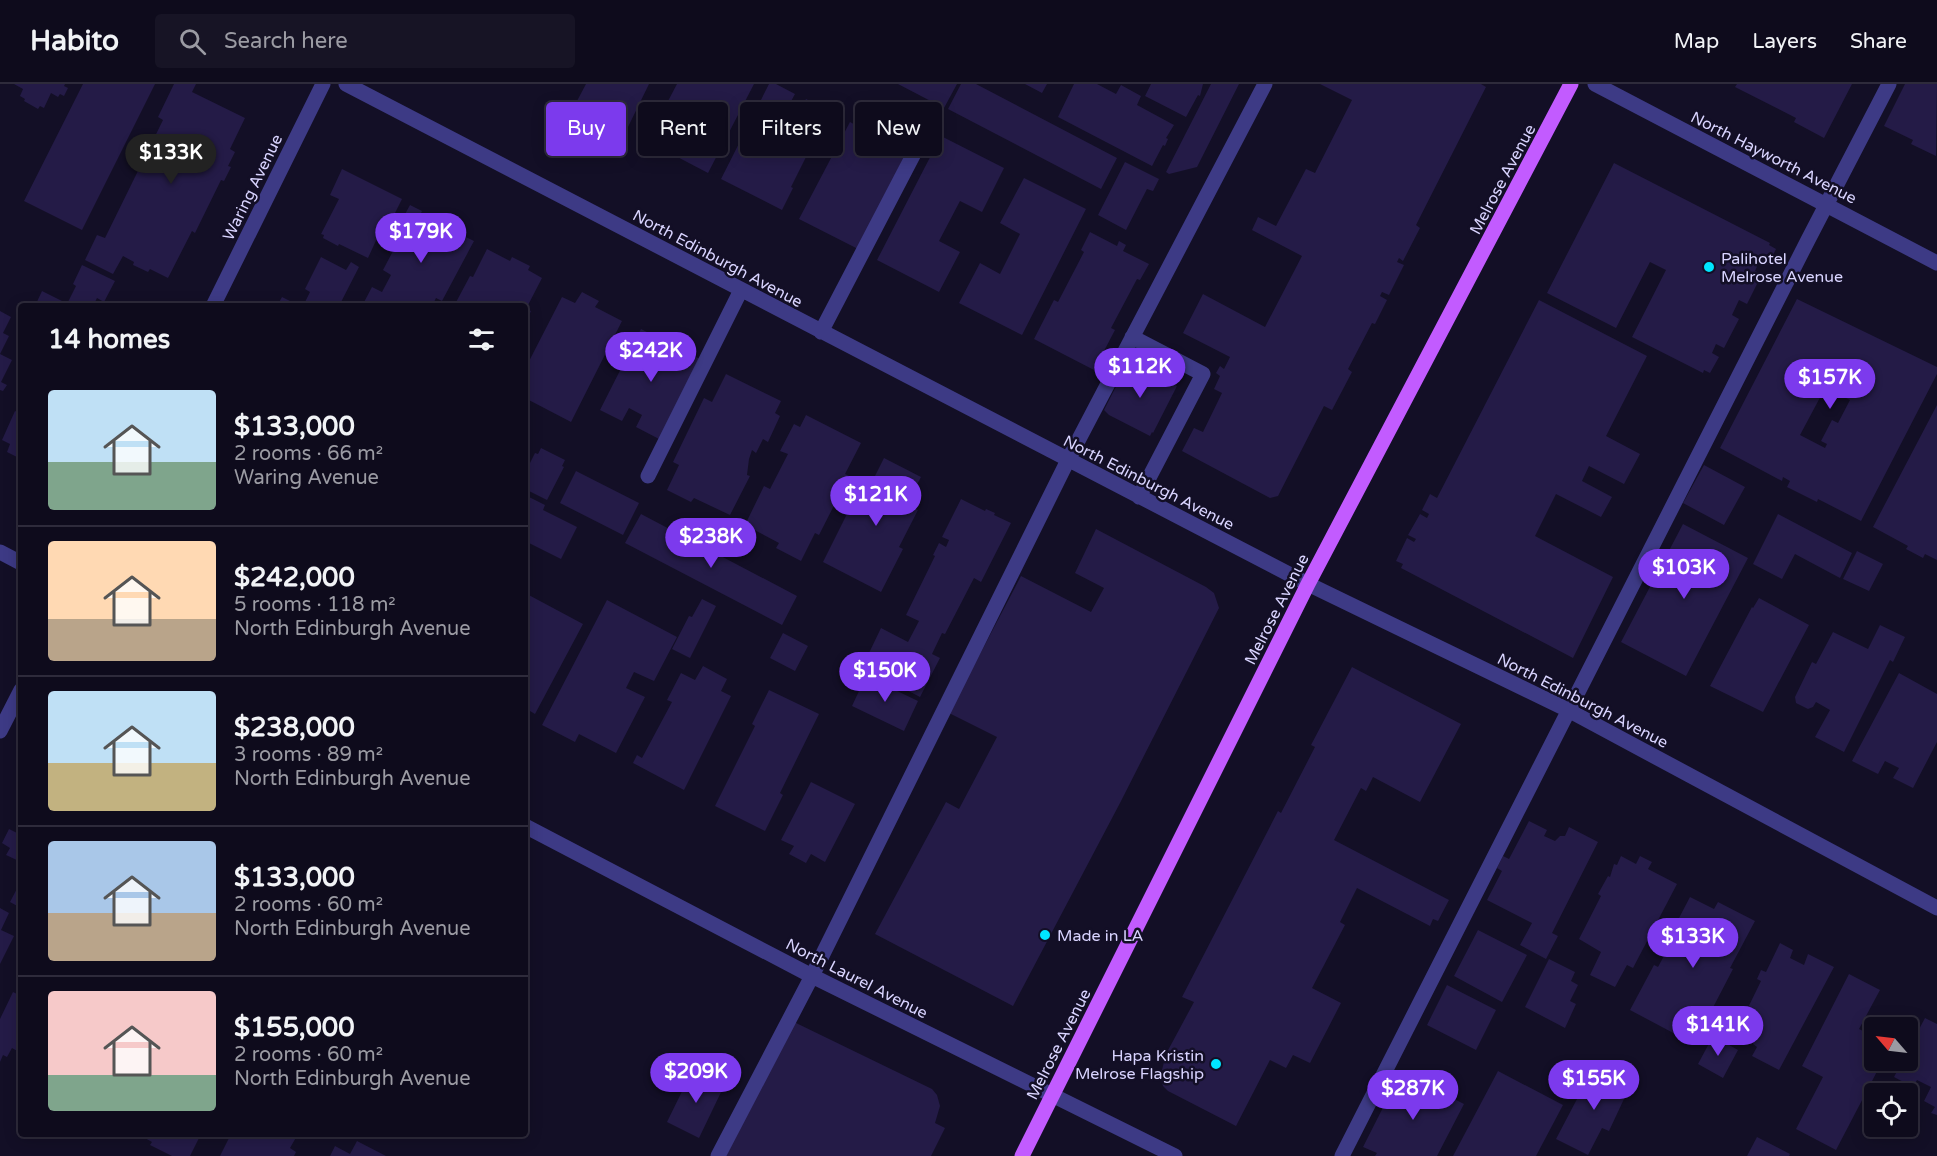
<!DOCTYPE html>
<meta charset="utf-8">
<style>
:root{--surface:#0e0b1c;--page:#171425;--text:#f1f3f6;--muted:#9b9ba3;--line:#2e2b3b;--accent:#7c3aed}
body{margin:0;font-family:"Varela Round",sans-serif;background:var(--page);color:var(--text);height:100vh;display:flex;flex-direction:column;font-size:22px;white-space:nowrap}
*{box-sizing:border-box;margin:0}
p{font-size:20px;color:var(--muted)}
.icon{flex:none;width:33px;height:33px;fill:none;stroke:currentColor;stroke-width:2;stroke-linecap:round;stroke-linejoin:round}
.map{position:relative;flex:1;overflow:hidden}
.drawer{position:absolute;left:18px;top:219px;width:510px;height:834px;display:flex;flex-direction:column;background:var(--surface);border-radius:6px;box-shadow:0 3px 15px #0003,0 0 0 2px var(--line)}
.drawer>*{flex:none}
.hud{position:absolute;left:546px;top:18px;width:570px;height:54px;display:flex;gap:12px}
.needle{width:39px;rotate:298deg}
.buttons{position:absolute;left:1864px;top:933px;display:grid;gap:12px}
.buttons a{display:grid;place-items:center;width:54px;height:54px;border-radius:6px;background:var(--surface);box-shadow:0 3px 15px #0003,0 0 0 2px var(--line);font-size:30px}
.price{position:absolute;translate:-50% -51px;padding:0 14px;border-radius:21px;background:var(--accent);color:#fff;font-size:20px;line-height:39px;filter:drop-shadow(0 2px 3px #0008)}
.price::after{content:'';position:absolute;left:50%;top:36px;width:18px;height:14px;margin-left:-9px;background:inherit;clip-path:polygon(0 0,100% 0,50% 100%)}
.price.on{background:#222;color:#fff}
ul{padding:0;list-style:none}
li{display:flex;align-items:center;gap:18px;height:150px;padding:0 30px}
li+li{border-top:2px solid var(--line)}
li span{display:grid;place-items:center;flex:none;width:168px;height:120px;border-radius:6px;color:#555}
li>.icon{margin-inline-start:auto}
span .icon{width:72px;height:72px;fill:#fffc;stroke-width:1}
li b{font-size:26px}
h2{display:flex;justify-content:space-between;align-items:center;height:72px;padding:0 30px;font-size:26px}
.chip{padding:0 21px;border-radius:6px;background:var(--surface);box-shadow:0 3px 15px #0003,0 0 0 2px var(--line);font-size:21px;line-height:54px}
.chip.on{background:var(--accent);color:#fff}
header{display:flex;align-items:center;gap:36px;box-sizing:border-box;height:84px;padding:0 30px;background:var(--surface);border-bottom:2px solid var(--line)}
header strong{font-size:28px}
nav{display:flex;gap:33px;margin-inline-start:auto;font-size:21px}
.search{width:420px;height:54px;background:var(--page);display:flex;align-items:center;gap:15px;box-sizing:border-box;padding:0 21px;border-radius:6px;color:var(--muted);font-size:22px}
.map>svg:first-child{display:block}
</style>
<header>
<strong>Habito</strong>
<div class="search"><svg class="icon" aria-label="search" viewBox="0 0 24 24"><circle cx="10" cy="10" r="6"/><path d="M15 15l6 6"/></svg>Search here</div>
<nav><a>Map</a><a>Layers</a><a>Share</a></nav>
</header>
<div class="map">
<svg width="1937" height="1072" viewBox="0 0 1937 1072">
<rect width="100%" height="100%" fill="#130f26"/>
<path fill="#241b47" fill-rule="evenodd" d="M 14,0 L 65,0 L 64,2 L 68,4 L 64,12 L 60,10 L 58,13 L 51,9 L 44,24 L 40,22 L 38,25 L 24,17 L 25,15 L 20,12 L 23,5 Z
M 83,0 L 155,0 L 82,146 L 24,117 Z
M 174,0 L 196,0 L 192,8 L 245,34 L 230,65 L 235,68 L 228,82 L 231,83 L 224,97 L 221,96 L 195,149 L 192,147 L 168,194 L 150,185 L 148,188 L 133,181 L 134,178 L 123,172 L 113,190 L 85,176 L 97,151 L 105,154 L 163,36 L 158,33 Z
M 586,0 L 649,0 L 628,43 L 612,35 L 615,29 L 611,27 L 608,34 L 577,17 Z
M 677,0 L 754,0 L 708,89 L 647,57 Z
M 769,0 L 776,0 L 795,10 L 789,21 L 800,28 L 806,15 L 829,27 L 791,103 L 793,104 L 782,126 L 721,95 Z
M 898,0 L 957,0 L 944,24 Z
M 961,0 L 976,0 L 1117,74 L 1101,105 L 948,25 Z
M 1025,0 L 1047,0 L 1042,9 Z
M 1074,0 L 1097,0 L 1116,10 L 1121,1 L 1141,12 L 1137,21 L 1174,41 L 1166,54 L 1168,55 L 1165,62 L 1163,61 L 1152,82 L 1058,33 Z
M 1151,0 L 1203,0 L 1200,12 L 1198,11 L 1186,33 L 1145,12 Z
M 1211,0 L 1239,0 L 1197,83 L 1169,90 L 1166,88 Z
M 1320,0 L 1481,0 L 1486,3 L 1416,141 L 1420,144 L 1403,177 L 1399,174 L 1397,178 L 1404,181 L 1389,211 L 1382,208 L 1380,212 L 1387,216 L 1375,240 L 1372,239 L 1348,285 L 1352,288 L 1332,326 L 1324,322 L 1278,412 L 1270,414 L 1182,367 L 1194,344 L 1203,348 L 1222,309 L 1214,305 L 1220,292 L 1216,289 L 1220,282 L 1224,285 L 1230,273 L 1183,249 L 1203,210 L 1265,243 L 1302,172 L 1252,146 L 1258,133 L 1276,142 L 1306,85 L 1315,89 L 1352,16 Z
M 1737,0 L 1852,0 L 1824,54 L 1794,38 L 1796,34 L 1735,3 Z
M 1905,0 L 1937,0 L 1936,72 L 1911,60 L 1913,56 L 1884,42 Z
M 850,38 L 874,51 L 868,63 L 879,69 L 886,57 L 909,68 L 860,166 L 799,135 Z
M 941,52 L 1004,84 L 982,128 L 960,117 L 939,157 L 960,168 L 939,208 L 877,176 Z
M 1125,78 L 1159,95 L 1153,107 L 1147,105 L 1126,146 L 1098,131 Z
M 1614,79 L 1770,159 L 1769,161 L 1776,165 L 1768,181 L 1760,176 L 1755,187 L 1762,190 L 1747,220 L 1739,216 L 1732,231 L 1739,235 L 1724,264 L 1716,260 L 1712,269 L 1719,273 L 1710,289 L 1704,286 L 1703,289 L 1632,253 L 1666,186 L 1650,178 L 1616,244 L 1547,209 Z
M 342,85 L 402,115 L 383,153 L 379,150 L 368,174 L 339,160 L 338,162 L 323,154 L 324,151 L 321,150 L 339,115 L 330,111 Z
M 1024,94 L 1086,125 L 1022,251 L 959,219 L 980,179 L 1000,190 L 1020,150 L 1000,139 Z
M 410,121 L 422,127 L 420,131 L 474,157 L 442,217 L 436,214 L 432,222 L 362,222 L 372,203 L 382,208 L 391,191 L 383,186 L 402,150 L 399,148 L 407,134 L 404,132 Z
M 1090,148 L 1117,162 L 1119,157 L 1126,161 L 1123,167 L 1149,180 L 1140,196 L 1137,195 L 1111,244 L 1115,246 L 1094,286 L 1034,255 L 1054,216 L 1058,218 L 1084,168 L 1081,166 Z
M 487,165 L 510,177 L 512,173 L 530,182 L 528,186 L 542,194 L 526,225 L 531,227 L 525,239 L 525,222 L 454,222 L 470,192 L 473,193 Z
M 321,173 L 346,186 L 351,178 L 359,183 L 339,222 L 303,222 L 310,208 L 305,205 Z
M 82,181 L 115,197 L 104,218 L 97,214 L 93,222 L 76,222 L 68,218 L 76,202 L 73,200 Z
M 42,207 L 62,217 L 60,222 L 35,222 Z
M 582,208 L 599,217 L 595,223 L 622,237 L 571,338 L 525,314 L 525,285 L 562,213 L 575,219 Z
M 282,213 L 300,222 L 277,222 Z
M 1797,215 L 1937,283 L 1937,290 L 1861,437 L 1818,415 L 1817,418 L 1787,403 L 1790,397 L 1783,393 L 1782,397 L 1720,364 ZM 1839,278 L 1863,290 L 1860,295 L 1855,292 L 1844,313 L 1850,316 L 1838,339 L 1832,336 L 1821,357 L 1827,360 L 1825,364 L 1800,351 Z
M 1539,216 L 1647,272 L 1606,352 L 1640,370 L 1624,400 L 1589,382 L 1582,397 L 1612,413 L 1601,433 L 1556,410 L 1535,452 L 1613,493 L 1573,574 L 1401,484 L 1403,480 L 1396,477 L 1407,454 L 1414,458 L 1416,455 L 1408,451 L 1420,430 L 1427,434 L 1429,430 L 1422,426 L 1430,410 L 1437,414 Z
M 0,227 L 11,233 L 3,249 L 9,252 L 0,270 L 12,276 L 1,298 L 7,301 L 3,307 L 0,306 Z
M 641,245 L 700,275 L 659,355 L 636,343 L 642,331 L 629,324 L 622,337 L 600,326 Z
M 1128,279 L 1137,283 L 1138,282 L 1177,302 L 1153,349 L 1152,348 L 1150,352 L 1109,331 L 1104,326 Z
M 726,290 L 781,317 L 775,329 L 780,332 L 768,358 L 763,355 L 756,369 L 752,366 L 749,375 L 747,391 L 750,392 L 730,431 L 694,414 L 691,418 L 667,406 L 679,381 L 673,378 L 704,314 L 712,318 Z
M 1937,321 L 1937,476 L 1925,470 L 1923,474 L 1906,465 L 1908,462 L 1873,443 Z
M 21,325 L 21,375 L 7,368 L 10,360 L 2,356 L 15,327 L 19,329 Z
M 806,331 L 861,359 L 845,390 L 849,392 L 819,451 L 815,449 L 801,477 L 776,464 L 779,459 L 745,441 L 764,402 L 770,405 L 788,370 L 780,367 L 794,340 L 800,343 Z
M 541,364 L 565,376 L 562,382 L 564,383 L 547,416 L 525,405 L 525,389 L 535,369 L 538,370 Z
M 884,374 L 921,393 L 912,410 L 919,413 L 914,424 L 918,426 L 899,463 L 903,465 L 881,508 L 823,478 L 857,410 L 864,414 Z
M 1704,381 L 1745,403 L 1724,441 L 1683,419 Z
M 576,387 L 639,419 L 623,451 L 560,419 Z
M 525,411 L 545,421 L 543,426 L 577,443 L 561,475 L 527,458 L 525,461 Z
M 961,415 L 985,427 L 986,425 L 995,429 L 994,431 L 1011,439 L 981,498 L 974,494 L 945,550 L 942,549 L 932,570 L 940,574 L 920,613 L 872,588 L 880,574 L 869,569 L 881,544 L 908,558 L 919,537 L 906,531 L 935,472 L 933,471 L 939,459 L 946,463 L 949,456 L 942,453 Z
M 641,430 L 797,512 L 782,541 L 625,459 Z
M 1778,430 L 1852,469 L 1840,494 L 1795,470 L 1782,495 L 1753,480 Z
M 1683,440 L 1748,474 L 1686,592 L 1621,558 Z
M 1096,445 L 1206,503 L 1214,509 L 1219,524 L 1120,719 L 1013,922 L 875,850 L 946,718 L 959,725 L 997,653 L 949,629 L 1021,492 L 1091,528 L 1104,504 L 1075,489 Z
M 1857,467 L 1883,480 L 1869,507 L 1843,495 Z
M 525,509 L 583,540 L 535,630 L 525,624 Z
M 1759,514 L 1809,541 L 1763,628 L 1710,602 L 1752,523 L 1753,524 Z
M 702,515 L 716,522 L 690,574 L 672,565 L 689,532 L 692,533 Z
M 607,516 L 677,553 L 654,597 L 634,588 L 626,604 L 645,613 L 616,669 L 579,650 L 575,658 L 542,641 Z
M 1880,541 L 1905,553 L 1893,578 L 1890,576 L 1844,668 L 1815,653 L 1830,626 L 1816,618 L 1813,623 L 1808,625 L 1796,619 L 1795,613 L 1812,578 L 1816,580 L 1833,548 L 1868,565 Z
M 783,549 L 808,562 L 795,587 L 770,574 Z
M 703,582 L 727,595 L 721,607 L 731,612 L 684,706 L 633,679 L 637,671 L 642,674 L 672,618 L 667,616 L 681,589 L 695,596 Z
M 1352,583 L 1461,640 L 1420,718 L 1373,693 L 1366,707 L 1361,704 L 1334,756 L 1449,816 L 1438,837 L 1433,835 L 1430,842 L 1357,804 L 1340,838 L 1345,841 L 1312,904 L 1341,919 L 1310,979 L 1293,971 L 1286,984 L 1270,976 L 1236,1042 L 1168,1007 L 1163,1002 L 1161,996 L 1162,986 L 1166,970 L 1194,918 L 1182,913 L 1278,727 L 1281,729 L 1315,663 L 1311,661 Z
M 1899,589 L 1937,610 L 1937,658 L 1913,704 L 1893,694 L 1899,684 L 1885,677 L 1878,690 L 1852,677 Z
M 866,592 L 918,617 L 904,647 L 852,622 Z
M 769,606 L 819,630 L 780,709 L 783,711 L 765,747 L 715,722 L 755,642 L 752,640 Z
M 811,698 L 855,720 L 825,778 L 811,770 L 806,779 L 789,770 L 794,762 L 781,756 Z
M 1529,737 L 1547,746 L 1544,752 L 1555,757 L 1560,752 L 1565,752 L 1569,743 L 1598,758 L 1552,849 L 1558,852 L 1546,875 L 1520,861 L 1532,839 L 1487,816 L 1502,787 L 1497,784 L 1503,772 L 1509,775 Z
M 21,742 L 21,778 L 6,771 L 10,764 L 2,759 L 9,745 L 17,749 Z
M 1621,772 L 1636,780 L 1640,772 L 1652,778 L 1648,785 L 1677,800 L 1633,884 L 1627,881 L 1615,903 L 1590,891 L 1601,868 L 1579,855 L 1601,812 L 1598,810 L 1608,792 L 1610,793 L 1614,780 L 1617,781 Z
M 21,797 L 21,824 L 10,818 Z
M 1690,813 L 1714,825 L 1718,818 L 1755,837 L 1730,884 L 1733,885 L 1694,960 L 1630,926 L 1654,881 L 1658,883 L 1672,857 L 1668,855 Z
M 0,824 L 9,829 L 1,846 L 14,852 L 0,880 Z
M 1478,846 L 1527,871 L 1502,918 L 1454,892 Z
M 1780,859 L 1793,866 L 1790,874 L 1804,881 L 1808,870 L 1834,883 L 1779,986 L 1752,972 L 1757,963 L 1753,960 L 1760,945 L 1742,936 L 1761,897 L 1757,895 L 1761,886 L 1766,888 Z
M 1549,875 L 1575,888 L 1571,897 L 1578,901 L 1570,917 L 1576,920 L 1565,944 L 1525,923 Z
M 1849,890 L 1880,906 L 1859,945 L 1875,953 L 1875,976 L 1883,976 L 1836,1066 L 1796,1045 L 1823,993 L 1802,982 Z
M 1447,901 L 1496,926 L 1476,966 L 1427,941 Z
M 13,908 L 21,912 L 21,969 L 12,964 L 7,973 L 3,971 L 0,978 L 0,935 Z
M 1925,934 L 1937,940 L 1937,1031 L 1931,1029 L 1935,1023 L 1924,1017 L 1931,1003 L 1917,996 L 1913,1003 L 1894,993 L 1903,976 L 1908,976 L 1908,966 Z
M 794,938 L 932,1005 L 937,1011 L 940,1022 L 935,1039 L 945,1044 L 931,1072 L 726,1072 Z
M 1713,952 L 1738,966 L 1723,994 L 1698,980 Z
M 1597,983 L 1631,1000 L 1609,1047 L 1602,1044 L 1588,1071 L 1556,1055 L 1587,996 L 1590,997 Z
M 692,987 L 724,1002 L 699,1054 L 667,1038 Z
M 1498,987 L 1563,1021 L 1536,1072 L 1453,1072 Z
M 1401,988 L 1464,1020 L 1437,1072 L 1375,1072 L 1377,1069 L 1363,1063 Z
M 138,1050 L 201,1050 L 190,1072 L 172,1072 L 150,1061 L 152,1058 Z
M 231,1050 L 298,1050 L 290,1064 L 296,1068 L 294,1072 L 220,1072 Z
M 1757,1053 L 1790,1070 L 1789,1072 L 1747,1072 Z
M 357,1057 L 386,1072 L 330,1072 L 335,1062 L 350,1070 Z"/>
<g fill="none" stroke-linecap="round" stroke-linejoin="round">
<path stroke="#3d3a85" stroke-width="15" d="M 346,0 L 1308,500 L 1568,626 L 1937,824
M 1595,0 L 1937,179
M 213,222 L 323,0
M 821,248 L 920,58 L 918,48 L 911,41
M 1132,253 L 1203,290 L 1139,413
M 648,392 L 741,206
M 0,468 L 21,479
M 0,647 L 21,606
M 525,742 L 812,892 L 1175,1072
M 718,1072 L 812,892 L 1068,376 L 1265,0
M 1342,1072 L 1808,156 L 1889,0"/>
<path stroke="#c25bff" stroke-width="15" d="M 1022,1072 L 1308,500 L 1571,0"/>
</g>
<g fill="#00e5ff" stroke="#130f26" stroke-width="2">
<circle cx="1709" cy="183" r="6"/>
<circle cx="1045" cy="851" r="6"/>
<circle cx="1216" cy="980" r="6"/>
</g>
<g text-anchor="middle" stroke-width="5" stroke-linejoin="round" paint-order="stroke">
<g font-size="16" fill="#d9d4ff" stroke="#130f26">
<text transform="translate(1774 73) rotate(27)" y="6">North Hayworth Avenue</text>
<text transform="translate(1502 95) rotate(-62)" y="6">Melrose Avenue</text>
<text transform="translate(252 103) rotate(-64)" y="6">Waring Avenue</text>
<text transform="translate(718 174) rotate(28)" y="6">North Edinburgh Avenue</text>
<text transform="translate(1149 398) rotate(27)" y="6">North Edinburgh Avenue</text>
<text transform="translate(1276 525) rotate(-63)" y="6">Melrose Avenue</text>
<text transform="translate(1583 616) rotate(27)" y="6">North Edinburgh Avenue</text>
<text transform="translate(857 894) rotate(27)" y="6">North Laurel Avenue</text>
<text transform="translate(1058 960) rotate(-63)" y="6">Melrose Avenue</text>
</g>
<g font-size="16" fill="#d9d4ff" stroke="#130f26" text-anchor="start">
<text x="1721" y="180">Palihotel<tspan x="1721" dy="18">Melrose Avenue</tspan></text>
<text x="1057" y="857">Made in LA</text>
<text x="1204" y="977" text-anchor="end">Hapa Kristin<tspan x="1204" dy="18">Melrose Flagship</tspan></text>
</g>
</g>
</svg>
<div class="buttons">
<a><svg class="needle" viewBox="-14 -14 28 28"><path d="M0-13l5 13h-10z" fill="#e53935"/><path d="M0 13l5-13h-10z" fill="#9b9ba3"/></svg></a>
<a><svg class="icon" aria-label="locate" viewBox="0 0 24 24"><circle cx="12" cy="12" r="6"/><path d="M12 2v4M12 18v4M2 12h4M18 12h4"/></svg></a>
</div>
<b class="price on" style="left:171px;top:101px">$133K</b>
<b class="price" style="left:421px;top:180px">$179K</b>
<b class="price" style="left:651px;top:299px">$242K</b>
<b class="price" style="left:1140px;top:315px">$112K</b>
<b class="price" style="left:1830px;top:326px">$157K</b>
<b class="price" style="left:876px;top:443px">$121K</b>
<b class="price" style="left:711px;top:485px">$238K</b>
<b class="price" style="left:1684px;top:516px">$103K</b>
<b class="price" style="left:885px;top:619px">$150K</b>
<b class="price" style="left:1693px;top:885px">$133K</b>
<b class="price" style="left:1718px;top:973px">$141K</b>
<b class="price" style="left:696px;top:1020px">$209K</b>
<b class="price" style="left:1594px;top:1027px">$155K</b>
<b class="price" style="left:1413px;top:1037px">$287K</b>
<div class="hud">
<a class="chip on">Buy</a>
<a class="chip">Rent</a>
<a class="chip">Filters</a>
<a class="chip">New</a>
</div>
<section class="drawer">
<h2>14 homes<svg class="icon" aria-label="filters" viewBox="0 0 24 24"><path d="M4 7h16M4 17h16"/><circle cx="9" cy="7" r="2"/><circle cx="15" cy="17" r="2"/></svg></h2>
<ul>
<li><span style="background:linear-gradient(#bfe0f5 60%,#7fa58c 0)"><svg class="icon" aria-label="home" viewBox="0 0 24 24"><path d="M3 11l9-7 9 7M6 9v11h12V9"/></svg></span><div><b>$133,000</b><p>2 rooms · 66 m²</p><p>Waring Avenue</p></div></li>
<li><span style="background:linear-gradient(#ffd9b3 65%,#b9a48a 0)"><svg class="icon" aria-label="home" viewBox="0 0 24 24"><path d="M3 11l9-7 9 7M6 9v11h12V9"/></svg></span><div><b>$242,000</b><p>5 rooms · 118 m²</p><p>North Edinburgh Avenue</p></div></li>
<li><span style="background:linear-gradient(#bfe0f5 60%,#c2b280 0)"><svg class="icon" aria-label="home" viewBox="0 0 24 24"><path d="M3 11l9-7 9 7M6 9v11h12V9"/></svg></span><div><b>$238,000</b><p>3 rooms · 89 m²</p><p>North Edinburgh Avenue</p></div></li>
<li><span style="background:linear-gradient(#a9c7e8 60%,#b9a48a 0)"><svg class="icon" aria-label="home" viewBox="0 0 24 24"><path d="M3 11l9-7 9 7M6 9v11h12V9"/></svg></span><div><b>$133,000</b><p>2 rooms · 60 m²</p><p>North Edinburgh Avenue</p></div></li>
<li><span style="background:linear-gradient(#f6c9c9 70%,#7fa58c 0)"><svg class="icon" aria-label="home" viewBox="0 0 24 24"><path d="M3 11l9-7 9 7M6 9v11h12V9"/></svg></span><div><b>$155,000</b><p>2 rooms · 60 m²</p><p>North Edinburgh Avenue</p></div></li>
</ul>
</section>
</div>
